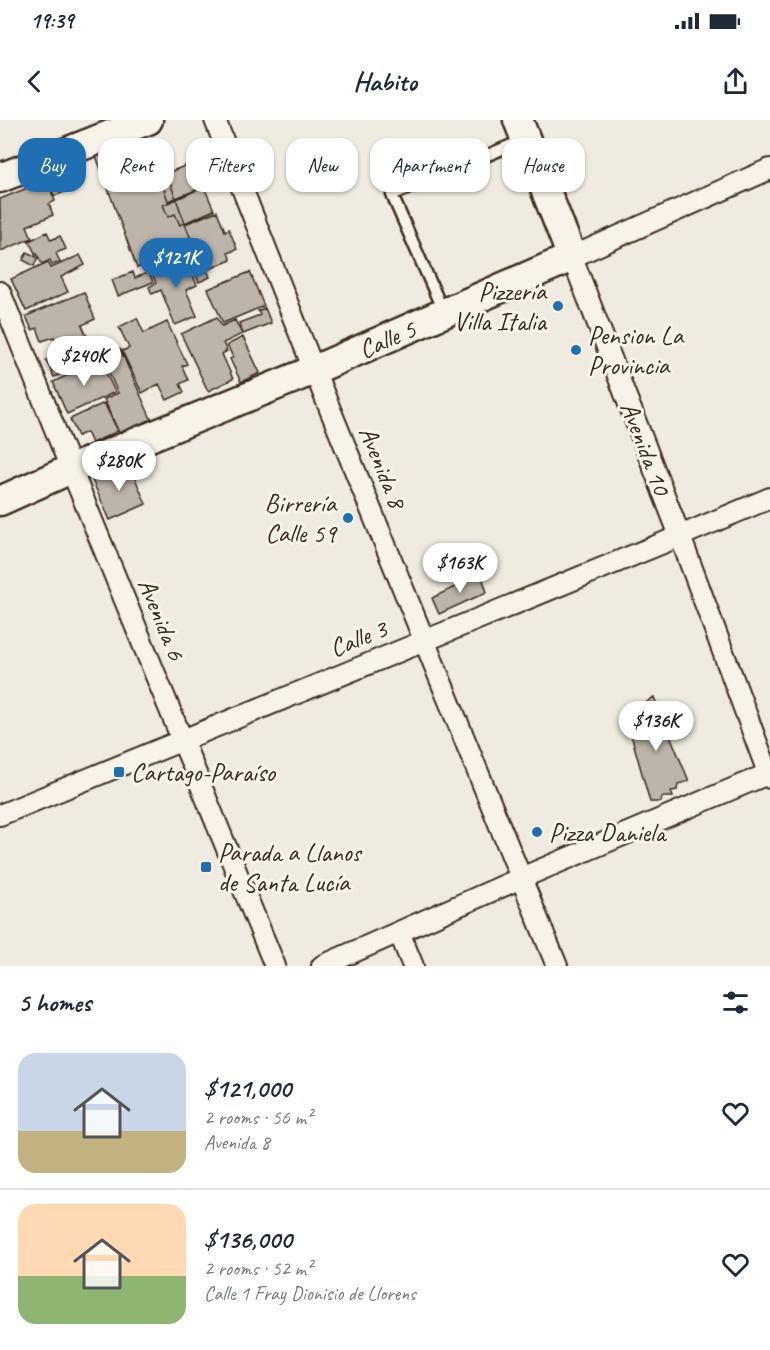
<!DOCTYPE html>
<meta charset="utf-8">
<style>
:root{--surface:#fff;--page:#f2f2f3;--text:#1f2937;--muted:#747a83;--line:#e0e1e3;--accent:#1f6fb2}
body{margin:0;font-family:Caveat,sans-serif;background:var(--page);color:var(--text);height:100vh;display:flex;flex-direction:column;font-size:22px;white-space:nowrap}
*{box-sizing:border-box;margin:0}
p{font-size:20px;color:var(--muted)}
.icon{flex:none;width:33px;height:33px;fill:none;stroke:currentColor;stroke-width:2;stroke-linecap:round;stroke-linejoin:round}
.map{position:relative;height:846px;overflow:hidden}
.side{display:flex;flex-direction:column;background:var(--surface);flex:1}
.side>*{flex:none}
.top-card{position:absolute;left:18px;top:18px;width:735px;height:54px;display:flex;gap:12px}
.price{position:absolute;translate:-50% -51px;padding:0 14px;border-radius:21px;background:#fff;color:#222;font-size:20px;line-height:39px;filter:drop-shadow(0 2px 3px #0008)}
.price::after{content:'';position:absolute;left:50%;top:36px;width:18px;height:14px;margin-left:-9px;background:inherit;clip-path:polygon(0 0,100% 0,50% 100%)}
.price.selected{background:var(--accent);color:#fff}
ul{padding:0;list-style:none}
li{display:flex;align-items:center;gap:18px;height:150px;padding:0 18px}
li+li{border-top:2px solid var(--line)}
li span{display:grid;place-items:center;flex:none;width:168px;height:120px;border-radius:18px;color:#555}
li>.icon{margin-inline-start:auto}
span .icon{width:72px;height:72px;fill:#fffc;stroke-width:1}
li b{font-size:26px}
h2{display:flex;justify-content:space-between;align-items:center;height:72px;padding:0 18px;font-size:26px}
.pill{padding:0 21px;border-radius:18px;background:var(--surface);box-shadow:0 2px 4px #0004;font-size:21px;line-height:54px}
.pill.selected{background:var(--accent);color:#fff}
.status{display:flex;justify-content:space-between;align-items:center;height:42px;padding:0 30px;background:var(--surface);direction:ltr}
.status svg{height:16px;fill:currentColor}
header{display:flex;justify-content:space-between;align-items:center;height:78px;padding:0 18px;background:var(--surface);font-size:27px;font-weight:700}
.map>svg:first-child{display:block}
</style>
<div class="status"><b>19:39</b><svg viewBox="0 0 49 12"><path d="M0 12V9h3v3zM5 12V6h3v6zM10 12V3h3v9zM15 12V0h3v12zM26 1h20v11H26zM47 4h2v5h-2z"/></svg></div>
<header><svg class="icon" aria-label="back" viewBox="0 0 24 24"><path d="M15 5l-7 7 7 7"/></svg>Habito<svg class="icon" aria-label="share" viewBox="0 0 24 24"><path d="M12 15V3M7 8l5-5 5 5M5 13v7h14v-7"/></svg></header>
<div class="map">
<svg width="770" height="846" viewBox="0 0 770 846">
<rect width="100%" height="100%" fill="#efebe0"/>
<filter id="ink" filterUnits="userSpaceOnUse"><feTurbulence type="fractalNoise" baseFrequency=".0167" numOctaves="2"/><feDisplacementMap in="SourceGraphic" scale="12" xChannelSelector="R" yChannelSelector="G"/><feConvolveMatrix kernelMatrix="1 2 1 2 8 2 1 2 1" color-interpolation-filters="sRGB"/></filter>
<g filter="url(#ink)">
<path fill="#bdb5aa" stroke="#3b2a1e" stroke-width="1.5" d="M 141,20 L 153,55 L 164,46 L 194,128 L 137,148 L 96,36 Z
M 206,42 L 214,63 L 168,81 L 161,60 L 159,56 L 190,44 L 191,48 Z
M 65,57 L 70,70 L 54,76 L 49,63 Z
M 47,60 L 55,81 L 49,84 L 53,95 L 27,106 L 32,118 L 1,131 L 0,79 Z
M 204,67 L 214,90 L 180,105 L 175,94 L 168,97 L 163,85 Z
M 217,91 L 225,111 L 229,109 L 237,129 L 228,133 L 231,140 L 207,150 L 210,157 L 199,162 L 183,125 L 192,122 L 185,104 Z
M 47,112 L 51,120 L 60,116 L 66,129 L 56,133 L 60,142 L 52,145 L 50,140 L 42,144 L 37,134 L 36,135 L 29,121 Z
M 27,132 L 38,138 L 34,146 L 23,140 Z
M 80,135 L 85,145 L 61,157 L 68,172 L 26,191 L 11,159 L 48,142 L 51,148 Z
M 185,136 L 197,165 L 186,170 L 197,196 L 175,205 L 161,170 L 152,174 L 149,167 L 156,163 L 151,151 Z
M 133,152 L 135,158 L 149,152 L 153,162 L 118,176 L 112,160 Z
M 250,152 L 264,186 L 223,203 L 208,169 Z
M 84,172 L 95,199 L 82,205 L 97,239 L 54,257 L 46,240 L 61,233 L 54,217 L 42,221 L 37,208 L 32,210 L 26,196 Z
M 265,188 L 271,203 L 243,214 L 239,203 L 260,195 L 258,191 Z
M 217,197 L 222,206 L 235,200 L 242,214 L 223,223 L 227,231 L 222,234 L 233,259 L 208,271 L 181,214 Z
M 137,198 L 144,213 L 167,202 L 187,244 L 182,246 L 188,260 L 180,264 L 184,272 L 167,280 L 159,264 L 142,273 L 122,231 L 129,228 L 119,207 Z
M 243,217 L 260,253 L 241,262 L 230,239 L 233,237 L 227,225 Z
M 120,229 L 152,301 L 120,315 L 104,279 L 118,273 L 102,237 Z
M 100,240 L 115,272 L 67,294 L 53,262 Z
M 104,283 L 118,311 L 92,323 L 87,312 L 78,316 L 70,299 Z
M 129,344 L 146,384 L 110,400 L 92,360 Z
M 481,454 L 487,472 L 439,494 L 432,478 Z
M 654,577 L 689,661 L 678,664 L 677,670 L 671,671 L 673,677 L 662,677 L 661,682 L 650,682 L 626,597 Z"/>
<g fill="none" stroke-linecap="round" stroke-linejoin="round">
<g stroke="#3b2a1e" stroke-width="15">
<path id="lane" d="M 443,191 L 392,75 L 526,19"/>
</g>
<g stroke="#3b2a1e" stroke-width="24">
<path id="street" d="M 215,0 L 314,250 L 557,846
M 770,49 L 572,137 L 680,416 L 770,658
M 0,172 L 71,349 L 275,846
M 0,695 L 680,416 L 770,378
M 399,812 L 413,846
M 322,846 L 521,758 L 770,653"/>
</g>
<g stroke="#3b2a1e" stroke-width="33">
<path id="secondary" d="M 0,58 L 148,0
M 0,381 L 71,349 L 314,250 L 572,137 L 518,0"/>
</g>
<use href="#lane" stroke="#f7f3e8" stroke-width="10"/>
<use href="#street" stroke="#f7f3e8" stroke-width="20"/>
<use href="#secondary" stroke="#f7f3e8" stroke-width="28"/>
</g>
</g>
<g fill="#1f6fb2" stroke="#f7f3e8" stroke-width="2">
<circle cx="558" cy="186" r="6"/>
<circle cx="576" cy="230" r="6"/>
<circle cx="348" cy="398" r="6"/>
<rect x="113" y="646" width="12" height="12" rx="3"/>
<circle cx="537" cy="712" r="6"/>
<rect x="200" y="741" width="12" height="12" rx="3"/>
</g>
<g text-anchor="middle" stroke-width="6" stroke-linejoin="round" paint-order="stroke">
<g font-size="26" fill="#3b2a1e" stroke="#f7f3e8" text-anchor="start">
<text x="546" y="180" text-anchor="end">Pizzería<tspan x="546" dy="30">Villa Italia</tspan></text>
<text x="588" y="224">Pension La<tspan x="588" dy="30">Provincia</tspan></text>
<text x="336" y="392" text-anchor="end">Birrería<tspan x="336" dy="30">Calle 59</tspan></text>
<text x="131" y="661">Cartago-Paraíso</text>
<text x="549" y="721">Pizza Daniela</text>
<text x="218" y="741">Parada a Llanos<tspan x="218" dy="30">de Santa Lucía</tspan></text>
</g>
<g font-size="26" fill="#3b2a1e" stroke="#f7f3e8">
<text transform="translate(387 219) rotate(-23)" y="9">Calle 5</text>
<text transform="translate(646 328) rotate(69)" y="9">Avenida 10</text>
<text transform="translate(383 347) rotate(68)" y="9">Avenida 8</text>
<text transform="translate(162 499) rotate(68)" y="9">Avenida 6</text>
<text transform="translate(358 518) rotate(-22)" y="9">Calle 3</text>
</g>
</g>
</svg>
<b class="price selected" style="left:176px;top:169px">$121K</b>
<b class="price" style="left:84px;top:267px">$240K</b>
<b class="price" style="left:119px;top:372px">$280K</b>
<b class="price" style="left:460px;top:474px">$163K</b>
<b class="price" style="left:656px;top:632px">$136K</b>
<div class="top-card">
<a class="pill selected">Buy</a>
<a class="pill">Rent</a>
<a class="pill">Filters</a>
<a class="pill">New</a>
<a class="pill">Apartment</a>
<a class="pill">House</a>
</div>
</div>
<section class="side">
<h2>5 homes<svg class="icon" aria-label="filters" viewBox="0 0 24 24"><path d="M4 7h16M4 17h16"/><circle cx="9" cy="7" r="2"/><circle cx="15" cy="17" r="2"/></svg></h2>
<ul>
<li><span style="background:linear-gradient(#c9d6e8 65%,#c2b280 0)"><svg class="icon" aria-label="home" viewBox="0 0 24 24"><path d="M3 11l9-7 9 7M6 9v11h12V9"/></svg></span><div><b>$121,000</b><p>2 rooms · 56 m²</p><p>Avenida 8</p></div><svg class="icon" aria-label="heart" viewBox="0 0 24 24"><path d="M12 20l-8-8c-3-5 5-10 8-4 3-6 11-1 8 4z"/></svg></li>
<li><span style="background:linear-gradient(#ffd9b3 60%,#8fb573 0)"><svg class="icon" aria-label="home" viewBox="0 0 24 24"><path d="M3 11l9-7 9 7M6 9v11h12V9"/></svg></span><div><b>$136,000</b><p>2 rooms · 52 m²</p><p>Calle 1 Fray Dionisio de Llorens</p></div><svg class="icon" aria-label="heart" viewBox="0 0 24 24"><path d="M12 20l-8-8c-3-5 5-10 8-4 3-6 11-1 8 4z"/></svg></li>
</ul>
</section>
